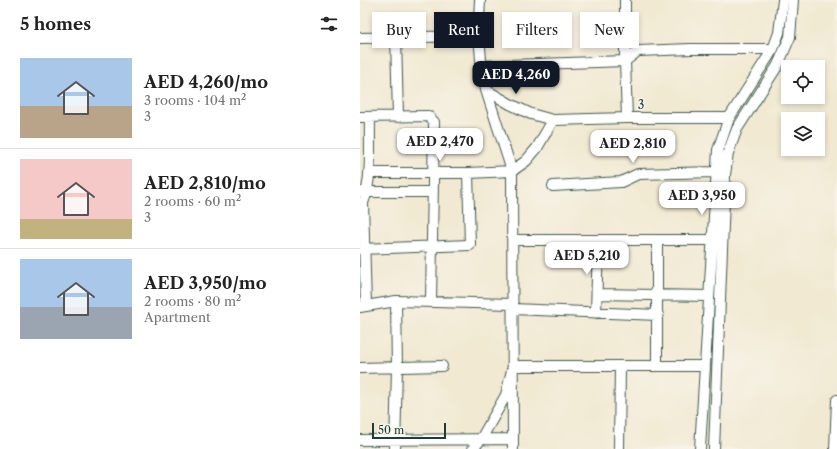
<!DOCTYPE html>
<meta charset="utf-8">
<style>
:root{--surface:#fff;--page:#f6f6f6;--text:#222;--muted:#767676;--line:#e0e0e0;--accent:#111827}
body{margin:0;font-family:"Libre Caslon Text",serif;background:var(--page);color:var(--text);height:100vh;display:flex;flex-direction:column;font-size:15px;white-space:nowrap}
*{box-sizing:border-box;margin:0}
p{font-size:13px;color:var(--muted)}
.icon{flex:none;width:22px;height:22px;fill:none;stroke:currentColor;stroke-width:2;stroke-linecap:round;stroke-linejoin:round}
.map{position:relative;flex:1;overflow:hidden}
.details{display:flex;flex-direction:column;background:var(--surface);width:360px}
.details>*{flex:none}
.top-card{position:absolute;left:12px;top:12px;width:380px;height:36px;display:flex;gap:8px}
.fabs{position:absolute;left:421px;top:60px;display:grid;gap:8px}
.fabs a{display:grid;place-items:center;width:44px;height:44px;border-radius:0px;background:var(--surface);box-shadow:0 2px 6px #0003;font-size:20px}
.scale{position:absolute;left:12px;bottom:10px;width:74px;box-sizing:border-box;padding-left:4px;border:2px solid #1f3d34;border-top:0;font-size:11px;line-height:14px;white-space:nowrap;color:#1f3d34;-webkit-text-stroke:3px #f7f3e8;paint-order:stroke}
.price{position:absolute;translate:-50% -34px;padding:0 9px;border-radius:8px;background:#fff;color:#222;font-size:13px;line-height:26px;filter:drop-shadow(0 1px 2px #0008)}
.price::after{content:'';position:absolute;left:50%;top:24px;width:12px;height:9px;margin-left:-6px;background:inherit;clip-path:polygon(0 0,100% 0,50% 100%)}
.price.selected{background:var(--accent);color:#fff}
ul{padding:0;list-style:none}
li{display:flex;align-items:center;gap:12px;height:100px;padding:0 20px}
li+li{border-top:1px solid var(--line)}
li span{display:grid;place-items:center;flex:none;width:112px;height:80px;border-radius:0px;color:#555}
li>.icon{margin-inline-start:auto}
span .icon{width:48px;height:48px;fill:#fffc;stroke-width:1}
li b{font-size:17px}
h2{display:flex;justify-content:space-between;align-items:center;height:48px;padding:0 20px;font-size:17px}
.chip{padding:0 14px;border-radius:0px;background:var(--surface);box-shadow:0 2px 6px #0003;font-size:14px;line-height:36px}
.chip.selected{background:var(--accent);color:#fff}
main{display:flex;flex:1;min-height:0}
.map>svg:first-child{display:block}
</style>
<main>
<section class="details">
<h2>5 homes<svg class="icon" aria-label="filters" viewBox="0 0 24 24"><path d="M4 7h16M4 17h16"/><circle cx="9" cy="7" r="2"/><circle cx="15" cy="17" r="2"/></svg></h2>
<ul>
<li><span style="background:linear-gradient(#a9c7e8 60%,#b9a48a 0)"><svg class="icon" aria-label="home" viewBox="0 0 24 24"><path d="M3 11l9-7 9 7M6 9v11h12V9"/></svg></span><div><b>AED 4,260/mo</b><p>3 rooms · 104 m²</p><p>3</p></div></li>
<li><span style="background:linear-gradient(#f6c9c9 75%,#c2b280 0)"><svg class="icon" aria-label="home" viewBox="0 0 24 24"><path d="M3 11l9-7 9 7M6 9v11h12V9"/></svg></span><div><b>AED 2,810/mo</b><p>2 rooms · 60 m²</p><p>3</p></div></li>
<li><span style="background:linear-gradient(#a9c7e8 60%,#9aa5b1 0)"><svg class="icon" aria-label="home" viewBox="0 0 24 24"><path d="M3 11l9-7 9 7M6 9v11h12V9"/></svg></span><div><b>AED 3,950/mo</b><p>2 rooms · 80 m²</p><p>Apartment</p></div></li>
</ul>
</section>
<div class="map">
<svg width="477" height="449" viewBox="0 0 477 449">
<rect width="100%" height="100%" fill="#f7f3e8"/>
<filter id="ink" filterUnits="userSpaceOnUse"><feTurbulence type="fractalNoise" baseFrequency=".025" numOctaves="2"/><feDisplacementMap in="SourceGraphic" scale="8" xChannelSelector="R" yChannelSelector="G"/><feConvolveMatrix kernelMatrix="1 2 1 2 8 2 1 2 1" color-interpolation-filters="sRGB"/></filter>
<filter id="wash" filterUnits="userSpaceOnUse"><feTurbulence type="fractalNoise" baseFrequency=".012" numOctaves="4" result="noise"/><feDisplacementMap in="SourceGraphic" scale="16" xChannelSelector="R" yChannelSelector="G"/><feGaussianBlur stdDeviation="0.9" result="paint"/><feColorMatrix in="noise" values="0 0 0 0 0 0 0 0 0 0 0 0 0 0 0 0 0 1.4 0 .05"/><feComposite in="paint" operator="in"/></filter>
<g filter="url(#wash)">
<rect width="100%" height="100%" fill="#f1e9d2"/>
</g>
<g filter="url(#ink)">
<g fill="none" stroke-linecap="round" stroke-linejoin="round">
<g stroke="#3e574c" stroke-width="12">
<path id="minor" d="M 120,0 C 118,31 119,59 126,90 L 150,104 L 171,114 L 193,120 L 267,118 L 369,118
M 265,0 L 265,61 L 267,118
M 36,37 L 38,117
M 0,38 L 118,36
M 121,66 L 265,61 L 278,51 L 331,49 L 413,49
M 126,90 L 152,171 L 153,449
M 0,117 L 68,116 L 74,122 L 71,301
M 9,173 L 108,173 L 152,171 L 166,161 L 177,148 L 193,120
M 193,186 L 261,182 L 278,174 L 356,172
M 2,192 L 73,192
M 153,240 L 352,240
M 297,240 L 297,366
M 0,249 L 110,245 L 108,173
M 238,294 L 349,296
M 6,305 L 3,203 C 13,177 9,145 10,117
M 0,307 L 36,301 L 153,304
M 153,309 L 298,315
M 236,313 L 238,240
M 0,368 L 82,366
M 0,440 L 153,439
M 35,449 L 37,368 L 36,301
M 113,449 L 121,439 L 146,395 L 153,366 L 345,366
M 259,449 L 260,366
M 340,449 L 358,150 L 369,118 L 413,49 L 419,33 L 423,0
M 354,449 L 365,175 L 368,153 L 377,129 L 418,65 L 430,37 L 433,0
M 475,449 L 477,400"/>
</g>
<use href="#minor" stroke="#fff" stroke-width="10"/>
</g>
</g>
<g text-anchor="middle" stroke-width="3.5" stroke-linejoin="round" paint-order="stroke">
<g font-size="12" fill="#1f3d34" stroke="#f7f3e8">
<text x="281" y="109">3</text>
</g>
</g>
</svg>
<div class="fabs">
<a><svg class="icon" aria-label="locate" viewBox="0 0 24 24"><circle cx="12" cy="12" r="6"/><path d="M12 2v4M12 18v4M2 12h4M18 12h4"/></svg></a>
<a><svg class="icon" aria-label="layers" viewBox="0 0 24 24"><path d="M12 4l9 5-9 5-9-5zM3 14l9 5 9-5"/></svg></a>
</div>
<div class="scale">50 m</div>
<b class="price selected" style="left:156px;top:95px">AED 4,260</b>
<b class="price" style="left:80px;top:162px">AED 2,470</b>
<b class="price" style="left:273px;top:164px">AED 2,810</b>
<b class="price" style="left:342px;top:216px">AED 3,950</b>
<b class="price" style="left:227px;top:276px">AED 5,210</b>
<div class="top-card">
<a class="chip">Buy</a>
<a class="chip selected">Rent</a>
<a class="chip">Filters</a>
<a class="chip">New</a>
</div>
</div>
</main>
